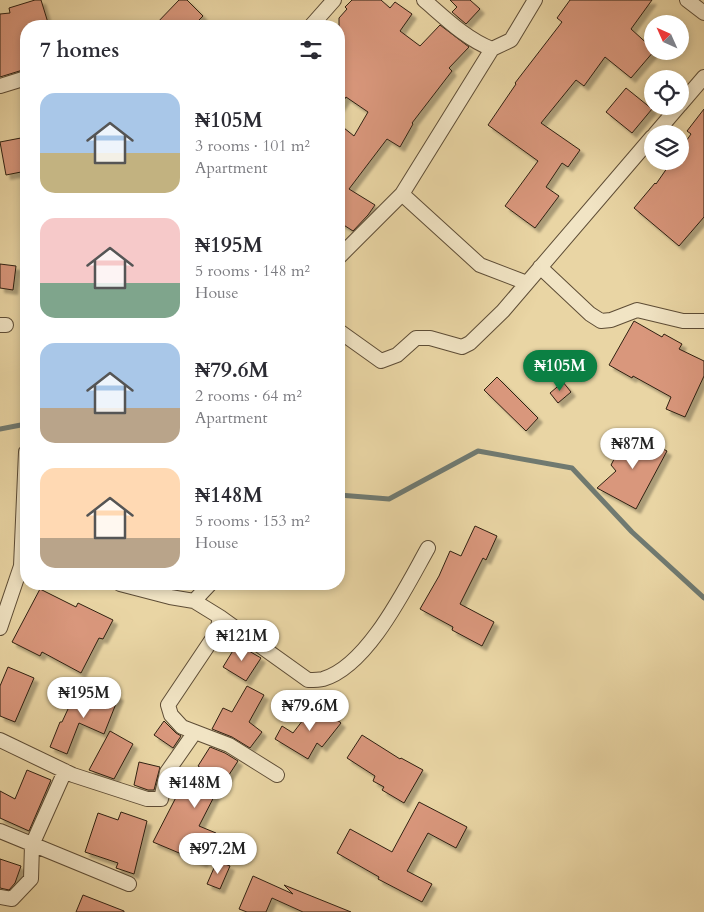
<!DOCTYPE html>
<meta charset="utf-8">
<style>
:root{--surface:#fff;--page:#f7f7f7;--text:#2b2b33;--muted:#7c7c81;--accent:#0b8043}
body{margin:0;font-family:Cardo,serif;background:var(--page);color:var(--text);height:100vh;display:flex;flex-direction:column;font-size:19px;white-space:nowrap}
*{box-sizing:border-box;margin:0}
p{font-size:16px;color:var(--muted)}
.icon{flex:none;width:28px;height:28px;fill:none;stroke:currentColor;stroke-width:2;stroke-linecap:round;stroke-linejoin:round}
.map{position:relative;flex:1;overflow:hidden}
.drawer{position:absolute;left:20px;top:20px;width:325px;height:570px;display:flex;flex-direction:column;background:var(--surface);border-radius:20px;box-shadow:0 2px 8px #0003}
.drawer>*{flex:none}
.needle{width:32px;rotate:315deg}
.buttons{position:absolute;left:644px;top:15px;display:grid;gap:10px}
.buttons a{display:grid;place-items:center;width:45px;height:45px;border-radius:50%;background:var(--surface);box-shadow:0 2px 8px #0003;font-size:25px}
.price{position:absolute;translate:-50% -42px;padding:0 11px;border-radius:18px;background:#fff;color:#222;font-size:16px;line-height:32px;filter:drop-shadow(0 1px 2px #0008)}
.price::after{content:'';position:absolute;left:50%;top:30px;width:15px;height:11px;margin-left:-8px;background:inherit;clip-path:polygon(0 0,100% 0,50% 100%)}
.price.on{background:var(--accent);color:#fff}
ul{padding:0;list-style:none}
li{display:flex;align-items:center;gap:15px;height:125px;padding:0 20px}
li span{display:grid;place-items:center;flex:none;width:140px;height:100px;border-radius:15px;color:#555}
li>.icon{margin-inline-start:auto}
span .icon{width:60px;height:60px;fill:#fffc;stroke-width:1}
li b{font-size:21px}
h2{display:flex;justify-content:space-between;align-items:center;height:60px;padding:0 20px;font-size:21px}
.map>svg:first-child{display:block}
</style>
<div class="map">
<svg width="704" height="912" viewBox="0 0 704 912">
<defs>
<filter id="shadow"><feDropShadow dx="4.5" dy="4.5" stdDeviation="1" flood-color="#0004"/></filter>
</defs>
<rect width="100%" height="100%" fill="#e9d5a4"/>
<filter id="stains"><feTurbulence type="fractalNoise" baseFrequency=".004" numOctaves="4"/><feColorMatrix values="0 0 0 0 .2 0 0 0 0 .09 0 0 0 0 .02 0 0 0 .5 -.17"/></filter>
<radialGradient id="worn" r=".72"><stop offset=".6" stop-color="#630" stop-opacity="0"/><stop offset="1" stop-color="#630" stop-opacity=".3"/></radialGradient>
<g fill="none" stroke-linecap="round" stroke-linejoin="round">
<path stroke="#707a71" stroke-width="5" d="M 0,429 L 26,424
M 339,495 L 389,499 L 478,451 L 572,468 L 632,532 L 704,598"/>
</g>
<path fill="#d9977c" stroke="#2f2011" filter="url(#shadow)" d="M 35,0 L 41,0 L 49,26 L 26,26 L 26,69 L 0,77 L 0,14 L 10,13 L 9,8 Z
M 179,0 L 187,0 L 203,16 L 193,26 L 154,26 Z
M 352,0 L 381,0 L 390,8 L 395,2 L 412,14 L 400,31 L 420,46 L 440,25 L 469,47 L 449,68 L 452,71 L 412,123 L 413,124 L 400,147 L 387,139 L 349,189 L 375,205 L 368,215 L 353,231 L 339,222 L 339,124 L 354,136 L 368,112 L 346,97 L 339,108 L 339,18 L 347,9 L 345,7 Z
M 450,0 L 470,0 L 480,9 L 466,24 L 452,12 L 457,7 Z
M 570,0 L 652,0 L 631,29 L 652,48 L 654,51 L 631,78 L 605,57 L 584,86 L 576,80 L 541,123 L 580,150 L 568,167 L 562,163 L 546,187 L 559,196 L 535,228 L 505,206 L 538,161 L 488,125 L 516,84 L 515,83 L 562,22 L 557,18 Z
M 626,88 L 652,109 L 632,133 L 606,112 Z
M 704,109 L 704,217 L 679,246 L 634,208 L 655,183 L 656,184 L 672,161 L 680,161 L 680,150 L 691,134 L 687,131 Z
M 26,137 L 26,171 L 6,175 L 0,142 Z
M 0,264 L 16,266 L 13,290 L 0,288 Z
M 634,321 L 662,337 L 664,334 L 682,344 L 679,349 L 704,361 L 704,376 L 685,417 L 666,409 L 671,397 L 633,376 L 632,378 L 609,365 Z
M 497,377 L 538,418 L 526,431 L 484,390 Z
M 563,382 L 571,392 L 558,403 L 550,393 Z
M 629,431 L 667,451 L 636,509 L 597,488 L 616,471 L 611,465 Z
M 475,526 L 497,536 L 486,560 L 483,558 L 460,604 L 494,622 L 482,646 L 452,630 L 453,627 L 420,609 L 439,576 L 450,551 L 461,556 Z
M 40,589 L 76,607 L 78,603 L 113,620 L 103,639 L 99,638 L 81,673 L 42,652 L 40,656 L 12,642 Z
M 237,644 L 261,658 L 246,681 L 223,667 Z
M 8,667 L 34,678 L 15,722 L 0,716 L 0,686 Z
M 247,686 L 264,695 L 249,722 L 262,732 L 250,748 L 232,737 L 212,729 L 223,708 L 232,712 Z
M 103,689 L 119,696 L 104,734 L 79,723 L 67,754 L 50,747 L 60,722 L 62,722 L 74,696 L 96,705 Z
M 316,703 L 341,723 L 322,747 L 317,743 L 308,759 L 275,739 L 282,726 L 293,733 Z
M 164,721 L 176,733 L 181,736 L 173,748 L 154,735 Z
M 110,731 L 133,744 L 114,779 L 89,770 Z
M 362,735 L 400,759 L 401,758 L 423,770 L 404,803 L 382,790 L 384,787 L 373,781 L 375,776 L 347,758 Z
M 210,747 L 225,753 L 238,761 L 223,784 L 221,783 L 199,826 L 216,833 L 203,863 L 153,842 L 188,774 L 219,781 L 198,766 Z
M 139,762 L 160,767 L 154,790 L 148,790 L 134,785 Z
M 27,770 L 51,780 L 29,831 L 0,818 L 0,791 L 15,799 Z
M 419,802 L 467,827 L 456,848 L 428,833 L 407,871 L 432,884 L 422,902 L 378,879 L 379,877 L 337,853 L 350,829 L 392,852 Z
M 121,812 L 147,821 L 134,874 L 116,868 L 118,863 L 85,852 L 98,813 L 118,820 Z
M 0,859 L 21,866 L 15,883 L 9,890 L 0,888 Z
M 217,861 L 230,866 L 220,889 L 207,884 Z
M 253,876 L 293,894 L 284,885 L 351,912 L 303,912 L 272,898 L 266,912 L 247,912 L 239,909 Z
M 83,895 L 124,911 L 124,912 L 76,912 Z"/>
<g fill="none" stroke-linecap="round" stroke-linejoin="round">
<g stroke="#5e4d36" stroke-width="16">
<path id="minor" d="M 424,0 C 445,18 466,39 492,49
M 687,0 L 704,13
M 311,26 L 334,0
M 0,86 L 26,78
M 680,105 L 704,77
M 655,134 L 679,106
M 402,194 L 480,265 L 527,283
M 339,257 L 402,194 L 492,49 L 511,40 L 535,0
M 540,267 L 590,314 L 601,321 L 611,320 L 637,310 L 683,321 L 704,321
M 0,325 L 6,325
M 339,331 L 381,361 L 397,355 L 416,338 L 430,338 L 462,347 L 470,343 L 503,311 L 652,137
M 120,584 L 170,597 L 194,601 L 220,617 L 308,680 C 313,680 319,680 323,679 C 368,666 406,587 428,548
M 194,601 L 210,584
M 220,617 L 217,632 L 168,705 L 171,715 L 182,727 L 229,745 L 277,775
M 0,628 L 21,566 L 26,452
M 0,740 L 73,775 L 147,799 L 161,799 L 167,772 L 195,732
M 0,831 L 129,884
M 0,897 L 12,899 L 31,879 L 32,845 L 65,771"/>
</g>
<use href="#minor" stroke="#f1e4c4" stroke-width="14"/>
</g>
<rect width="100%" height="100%" filter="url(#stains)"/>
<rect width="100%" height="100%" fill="url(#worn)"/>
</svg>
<div class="buttons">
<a><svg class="needle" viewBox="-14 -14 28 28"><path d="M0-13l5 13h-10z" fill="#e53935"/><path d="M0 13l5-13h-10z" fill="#7c7c81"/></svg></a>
<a><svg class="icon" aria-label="locate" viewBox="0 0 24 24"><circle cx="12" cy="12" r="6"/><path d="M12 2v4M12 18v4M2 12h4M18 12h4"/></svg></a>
<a><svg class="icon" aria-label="layers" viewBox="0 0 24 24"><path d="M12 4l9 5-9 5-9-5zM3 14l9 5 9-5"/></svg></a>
</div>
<b class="price on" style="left:560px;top:392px">₦105M</b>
<b class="price" style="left:633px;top:470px">₦87M</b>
<b class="price" style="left:242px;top:662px">₦121M</b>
<b class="price" style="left:84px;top:719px">₦195M</b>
<b class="price" style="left:310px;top:732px">₦79.6M</b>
<b class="price" style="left:195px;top:809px">₦148M</b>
<b class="price" style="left:218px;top:875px">₦97.2M</b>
<section class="drawer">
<h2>7 homes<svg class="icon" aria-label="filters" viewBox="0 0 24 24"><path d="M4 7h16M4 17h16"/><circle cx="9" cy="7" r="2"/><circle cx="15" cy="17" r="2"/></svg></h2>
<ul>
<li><span style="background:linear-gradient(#a9c7e8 60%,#c2b280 0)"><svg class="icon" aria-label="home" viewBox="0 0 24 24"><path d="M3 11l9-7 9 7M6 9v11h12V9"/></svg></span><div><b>₦105M</b><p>3 rooms · 101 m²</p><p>Apartment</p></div></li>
<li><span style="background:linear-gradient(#f6c9c9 65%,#7fa58c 0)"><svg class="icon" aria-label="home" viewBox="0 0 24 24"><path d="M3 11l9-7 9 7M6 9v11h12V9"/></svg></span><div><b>₦195M</b><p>5 rooms · 148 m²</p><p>House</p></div></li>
<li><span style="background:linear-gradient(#a9c7e8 65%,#b9a48a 0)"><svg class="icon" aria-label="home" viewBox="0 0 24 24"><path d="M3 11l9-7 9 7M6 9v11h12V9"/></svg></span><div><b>₦79.6M</b><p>2 rooms · 64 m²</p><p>Apartment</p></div></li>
<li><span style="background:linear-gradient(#ffd9b3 70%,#b9a48a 0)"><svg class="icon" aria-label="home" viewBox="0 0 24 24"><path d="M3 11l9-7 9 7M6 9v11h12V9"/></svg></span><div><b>₦148M</b><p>5 rooms · 153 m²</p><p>House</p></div></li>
</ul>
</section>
</div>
